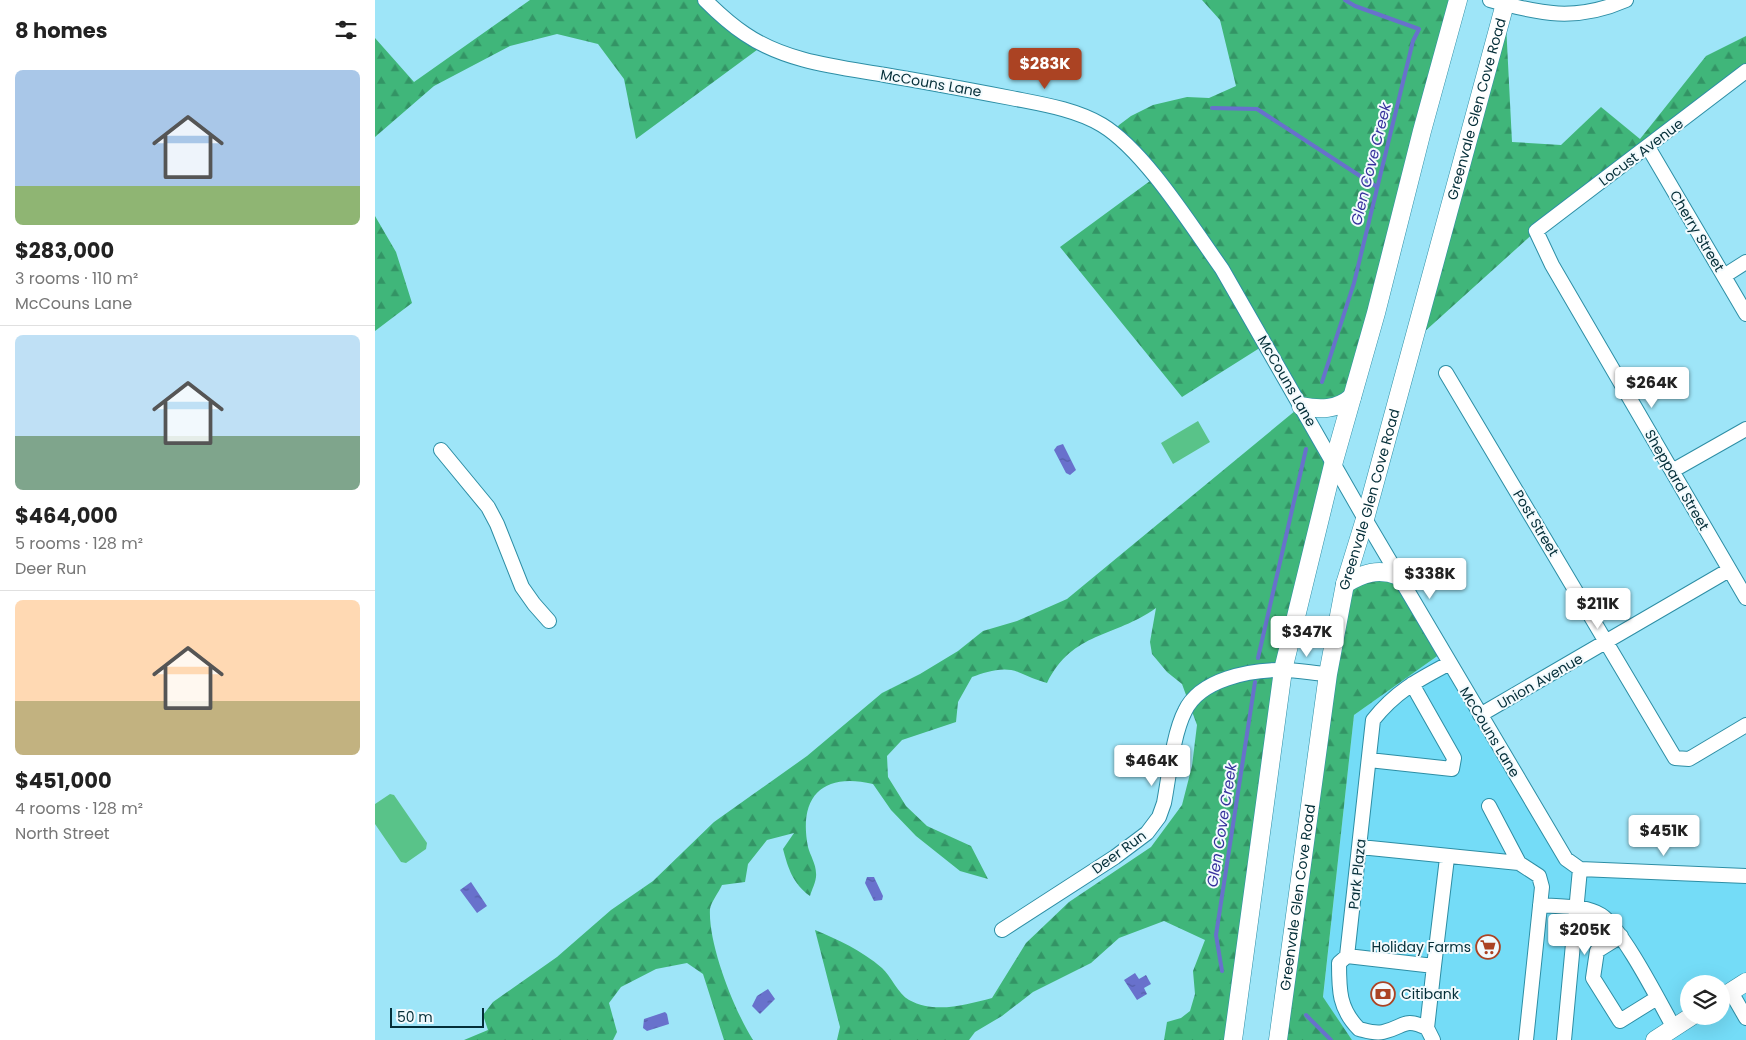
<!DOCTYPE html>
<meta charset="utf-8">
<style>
:root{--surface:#fff;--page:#f6f6f6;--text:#222;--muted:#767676;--line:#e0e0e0;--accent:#ab4323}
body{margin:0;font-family:Poppins,sans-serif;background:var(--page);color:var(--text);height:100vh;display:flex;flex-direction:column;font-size:19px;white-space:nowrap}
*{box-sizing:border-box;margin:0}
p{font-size:16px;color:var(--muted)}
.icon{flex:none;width:28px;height:28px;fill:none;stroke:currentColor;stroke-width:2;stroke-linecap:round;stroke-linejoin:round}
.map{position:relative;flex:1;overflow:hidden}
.details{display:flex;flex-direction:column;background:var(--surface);width:375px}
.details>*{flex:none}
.controls{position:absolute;left:1305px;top:975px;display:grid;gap:10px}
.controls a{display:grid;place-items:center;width:50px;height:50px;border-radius:50%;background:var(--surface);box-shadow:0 5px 20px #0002;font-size:25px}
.scale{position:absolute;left:15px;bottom:12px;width:94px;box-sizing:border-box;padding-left:5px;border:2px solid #042e38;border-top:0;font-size:14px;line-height:18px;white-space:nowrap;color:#042e38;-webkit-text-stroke:4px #f2fafd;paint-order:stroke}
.price{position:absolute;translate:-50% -42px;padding:0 11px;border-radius:5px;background:#fff;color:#222;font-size:16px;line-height:32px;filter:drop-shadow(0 1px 2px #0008)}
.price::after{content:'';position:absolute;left:50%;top:30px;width:15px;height:11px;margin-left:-8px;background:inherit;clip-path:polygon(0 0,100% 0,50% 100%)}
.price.current{background:var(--accent);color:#fff}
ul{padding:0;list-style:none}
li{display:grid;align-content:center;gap:10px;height:265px;padding:0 15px}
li+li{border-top:1px solid var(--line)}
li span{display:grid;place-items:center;height:155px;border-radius:8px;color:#555}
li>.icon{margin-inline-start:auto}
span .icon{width:90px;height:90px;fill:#fffc;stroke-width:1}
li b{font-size:21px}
h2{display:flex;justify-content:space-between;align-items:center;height:60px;padding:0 15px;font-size:21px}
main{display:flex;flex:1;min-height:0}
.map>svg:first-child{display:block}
</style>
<main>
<section class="details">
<h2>8 homes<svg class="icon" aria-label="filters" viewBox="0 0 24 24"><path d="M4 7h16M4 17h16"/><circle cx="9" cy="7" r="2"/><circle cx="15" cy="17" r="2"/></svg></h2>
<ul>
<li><span style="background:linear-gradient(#a9c7e8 75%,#8fb573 0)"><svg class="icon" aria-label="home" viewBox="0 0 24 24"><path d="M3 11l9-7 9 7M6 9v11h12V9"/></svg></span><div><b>$283,000</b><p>3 rooms · 110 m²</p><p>McCouns Lane</p></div></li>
<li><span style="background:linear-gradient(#bfe0f5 65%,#7fa58c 0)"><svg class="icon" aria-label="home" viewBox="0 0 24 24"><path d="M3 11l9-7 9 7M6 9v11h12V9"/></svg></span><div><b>$464,000</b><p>5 rooms · 128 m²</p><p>Deer Run</p></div></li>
<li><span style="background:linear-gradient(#ffd9b3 65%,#c2b280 0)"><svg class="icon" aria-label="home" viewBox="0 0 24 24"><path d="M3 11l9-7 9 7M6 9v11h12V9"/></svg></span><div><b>$451,000</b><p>4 rooms · 128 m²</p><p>North Street</p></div></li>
</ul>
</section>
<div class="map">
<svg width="1371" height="1040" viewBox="0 0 1371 1040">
<defs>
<pattern id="forest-firs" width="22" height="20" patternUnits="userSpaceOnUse" patternTransform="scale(1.25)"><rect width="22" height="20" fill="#40b67a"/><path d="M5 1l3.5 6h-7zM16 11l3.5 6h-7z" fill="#339465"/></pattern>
<pattern id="water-ripples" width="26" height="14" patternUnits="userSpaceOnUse" patternTransform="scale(1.25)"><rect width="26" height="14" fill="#6871cc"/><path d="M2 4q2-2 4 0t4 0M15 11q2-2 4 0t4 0" fill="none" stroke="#535da7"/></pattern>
</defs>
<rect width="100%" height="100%" fill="#9ee5f8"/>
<path fill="#74dcf7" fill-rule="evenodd" d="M 1068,652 L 1205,869 L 1371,876 L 1371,1040 L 977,1040 L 948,998 L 979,715 ZM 1314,984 L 1346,984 L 1346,1016 L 1314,1016 Z"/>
<path fill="#59c389" d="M 823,421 L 835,442 L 798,464 L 786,443 Z
M 15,794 L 19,795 L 52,843 L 51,849 L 31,863 L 26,862 L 0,824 L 0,804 Z"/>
<path fill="url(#forest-firs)" d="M 155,0 L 330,0 L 390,44 L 261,139 L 249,79 L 223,44 L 182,34 L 135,46 L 59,86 L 0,137 L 0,38 L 39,82 Z
M 827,0 L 1083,0 L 977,397 L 935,408 L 959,461 L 922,607 L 855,1040 L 789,1040 L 792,1022 L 806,1018 L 815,1011 L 820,994 L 818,971 L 830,940 L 789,921 L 744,938 L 716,963 L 658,992 L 627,1016 L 600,1032 L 594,1040 L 462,1040 L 465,1027 L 440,930 C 464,940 486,950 507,968 C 516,976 523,994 534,1000 C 560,1014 590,1005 617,998 L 651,943 L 694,902 L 776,847 L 807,805 L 817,766 L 822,725 L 807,684 L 792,672 L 777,654 L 775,642 L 781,608 C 739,638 698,631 672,683 C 661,680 653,676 643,672 C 628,666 611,672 597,677 L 583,702 L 581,722 L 527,740 L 512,756 L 513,777 L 531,806 L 552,826 L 596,846 L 613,879 L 585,871 L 541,836 L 516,810 L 498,784 C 448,772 423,796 433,847 C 435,855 441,864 441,873 C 442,880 437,889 435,896 C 418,884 413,868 408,849 L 419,833 L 392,840 L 373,864 L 370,882 L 347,885 C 344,892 336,902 335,909 C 333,944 359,1010 378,1040 L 349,1040 L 328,974 L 312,963 L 281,969 L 246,987 L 234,1003 L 242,1032 L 238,1040 L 89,1040 L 113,1030 L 108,1015 L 118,1002 L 182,957 L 236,910 L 278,881 L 339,822 L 432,756 L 507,693 L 545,674 L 583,651 L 608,631 L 642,621 L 692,599 L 926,406 L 891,344 L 807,397 L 685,247 L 779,178 L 738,133 L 744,125 L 756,116 L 778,105 L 812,97 L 834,98 L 861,86 L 845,20 Z
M 1130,4 L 1137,142 L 1186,145 L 1226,107 L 1265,139 L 1331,56 L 1371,36 L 1371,71 L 1161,231 L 1038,342 Z
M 0,216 L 21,252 L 37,303 L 0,331 Z
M 1022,573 L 1068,652 L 979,715 L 948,997 L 977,1040 L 902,1040 L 970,584 Z"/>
<path fill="url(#water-ripples)" d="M 688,444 L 701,470 L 695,475 L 691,473 L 679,450 L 682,446 Z
M 492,877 L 499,877 L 508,896 L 507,900 L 499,901 L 490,883 Z
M 96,882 L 112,906 L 102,913 L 85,890 Z
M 760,973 L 764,979 L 771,975 L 776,984 L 769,988 L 772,994 L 762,1000 L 749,980 Z
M 393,989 L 400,999 L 385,1014 L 377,1006 L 382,996 Z
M 290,1012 L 292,1014 L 294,1024 L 272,1031 L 268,1028 L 269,1019 Z"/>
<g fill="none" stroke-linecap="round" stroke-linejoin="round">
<path stroke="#6871cc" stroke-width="4" d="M 837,108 L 882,109 L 1002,187
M 947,382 L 979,283 L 1038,41 L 1044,29 L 980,6 L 970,0
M 883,658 L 931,449
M 847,971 L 841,935 L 880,682
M 931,1015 L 956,1040"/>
<g stroke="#2d8ea5" stroke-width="16">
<path id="minor" d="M 330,0 C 342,12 355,24 370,34 C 411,62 463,67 510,75 C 552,82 594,90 636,98 C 666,104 700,109 727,125 C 770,151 817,227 847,269 L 990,519 L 1191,859 L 1205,869
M 1115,0 C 1165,14 1201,22 1251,0
M 1371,71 L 1161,231 L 1177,265 L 1371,598
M 1273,147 L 1371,314
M 1349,276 L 1371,262
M 1071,373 L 1300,758 L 1314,759 L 1371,725
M 66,450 L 113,507 L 122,524 L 147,587 L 159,604 L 174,621
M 1297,471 L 1371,429
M 1105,715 L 1354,570
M 994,760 L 1077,769 L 1079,758 L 1037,684
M 1114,806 L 1144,863
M 985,847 L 1144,863 L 1164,876 L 1167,887 L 1151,1040
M 1205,869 L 1371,876
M 1165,905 C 1184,907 1210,905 1226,915 C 1247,928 1285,1003 1299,1028
M 627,930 L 740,857 L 772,833 L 784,817 L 789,803 C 794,777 798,734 810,711 C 825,679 875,670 907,670 C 922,670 938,673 953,674
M 1246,936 L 1222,951 L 1218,978 L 1245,1021 L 1282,998
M 972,956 L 1059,966 L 1072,858
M 1356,992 L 1371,1018
M 1052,1028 L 1059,966
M 1058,1040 L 1052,1028 C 1028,1017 1030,1027 1008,1032 C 1000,1034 992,1031 984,1029 C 964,1009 964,990 964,963 L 972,956 L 998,720 C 1021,691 1043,680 1075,663
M 1189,1040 L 1205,869"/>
</g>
<g stroke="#2d8ea5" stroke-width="19">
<g id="major">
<path d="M 926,406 C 945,410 962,410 977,397"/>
<path d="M 970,584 C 988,573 1003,568 1024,576"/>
<path d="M 1346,998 L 1371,982"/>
<path d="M 858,1040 L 908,670 L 959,461 L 1001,313 L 1047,131 L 1083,0"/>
<path id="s1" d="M 903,1040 L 953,674 L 970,584 L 990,519 L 1131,0"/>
<path d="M 1280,1040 L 1317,1016"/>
</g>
</g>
<use href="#minor" stroke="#fff" stroke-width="14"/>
<use href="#major" stroke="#fff" stroke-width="18"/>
</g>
<defs>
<g id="supermarket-ring" transform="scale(1.25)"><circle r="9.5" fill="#f2fafd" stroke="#ab4323" stroke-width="1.5"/><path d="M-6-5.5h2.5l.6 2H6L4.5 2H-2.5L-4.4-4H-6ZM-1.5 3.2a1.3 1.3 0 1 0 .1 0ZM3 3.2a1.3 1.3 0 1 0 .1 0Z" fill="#ab4323"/></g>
<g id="bank-ring" transform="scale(1.25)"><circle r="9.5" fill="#f2fafd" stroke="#ab4323" stroke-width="1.5"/><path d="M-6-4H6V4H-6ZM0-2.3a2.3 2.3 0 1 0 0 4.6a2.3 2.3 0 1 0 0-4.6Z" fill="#ab4323"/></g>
</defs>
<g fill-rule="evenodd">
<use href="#supermarket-ring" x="1113" y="947"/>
<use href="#bank-ring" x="1008" y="994"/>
</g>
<g text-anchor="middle" stroke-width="4" stroke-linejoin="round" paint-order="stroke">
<g font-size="14" fill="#042e38" stroke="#f2fafd">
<text transform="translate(556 83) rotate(10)" y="5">McCouns Lane</text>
<text dy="5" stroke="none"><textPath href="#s1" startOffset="954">Greenvale Glen Cove Road</textPath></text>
<text transform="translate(1266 152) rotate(-37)" y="5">Locust Avenue</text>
<text transform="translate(1322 231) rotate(59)" y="5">Cherry Street</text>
<text transform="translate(912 381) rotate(60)" y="5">McCouns Lane</text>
<text transform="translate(1302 480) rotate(60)" y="5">Sheppard Street</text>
<text dy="5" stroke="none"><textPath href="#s1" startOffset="549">Greenvale Glen Cove Road</textPath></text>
<text transform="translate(1161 523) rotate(59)" y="5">Post Street</text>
<text transform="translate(1165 681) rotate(-30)" y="5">Union Avenue</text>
<text transform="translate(1115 732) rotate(59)" y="5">McCouns Lane</text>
<text transform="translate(744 852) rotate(-36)" y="5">Deer Run</text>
<text transform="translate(982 874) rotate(-84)" y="5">Park Plaza</text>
<text dy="5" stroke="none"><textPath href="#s1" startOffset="144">Greenvale Glen Cove Road</textPath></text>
</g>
<g font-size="14" fill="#042e38" stroke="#f2fafd" text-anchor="end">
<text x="1096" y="952">Holiday Farms</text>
<text x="1026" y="999" text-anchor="start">Citibank</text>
</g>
<g font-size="15" font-style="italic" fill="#36319d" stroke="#f2fafd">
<text transform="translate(996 164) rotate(-76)" y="5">Glen Cove Creek</text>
<text transform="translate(847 825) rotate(-81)" y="5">Glen Cove Creek</text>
</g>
</g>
</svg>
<div class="controls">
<a><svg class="icon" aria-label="layers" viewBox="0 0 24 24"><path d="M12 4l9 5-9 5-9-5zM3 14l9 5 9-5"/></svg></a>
</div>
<div class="scale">50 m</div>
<b class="price current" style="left:670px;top:90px">$283K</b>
<b class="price" style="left:1277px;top:409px">$264K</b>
<b class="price" style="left:1055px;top:600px">$338K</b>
<b class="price" style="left:1223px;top:630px">$211K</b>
<b class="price" style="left:932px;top:658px">$347K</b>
<b class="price" style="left:777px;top:787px">$464K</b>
<b class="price" style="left:1289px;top:857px">$451K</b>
<b class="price" style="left:1210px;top:956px">$205K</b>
</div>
</main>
